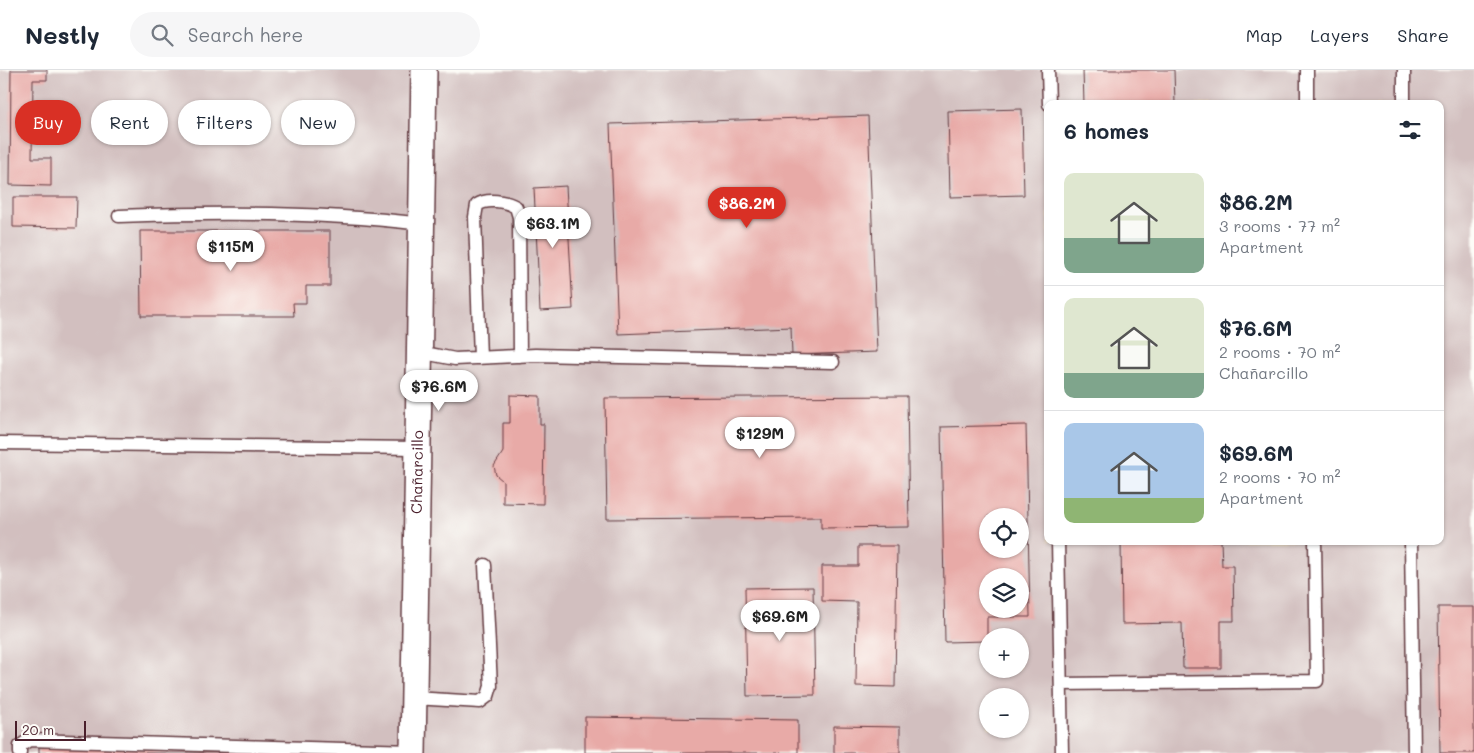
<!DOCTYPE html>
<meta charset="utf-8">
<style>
:root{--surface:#fff;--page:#f6f6f7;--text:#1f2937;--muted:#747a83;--line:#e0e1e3;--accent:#d93025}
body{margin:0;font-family:Mali,sans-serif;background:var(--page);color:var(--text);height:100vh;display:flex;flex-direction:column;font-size:19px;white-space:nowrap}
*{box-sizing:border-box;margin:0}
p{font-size:16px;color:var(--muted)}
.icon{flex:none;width:28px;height:28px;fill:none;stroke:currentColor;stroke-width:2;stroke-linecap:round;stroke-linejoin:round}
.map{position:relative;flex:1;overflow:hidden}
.sheet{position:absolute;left:1044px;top:30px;width:400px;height:445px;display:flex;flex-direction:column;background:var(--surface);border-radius:10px;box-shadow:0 1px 4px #0004}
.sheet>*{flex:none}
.guide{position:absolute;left:15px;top:30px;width:475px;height:45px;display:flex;gap:10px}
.fabs{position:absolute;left:979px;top:438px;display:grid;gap:10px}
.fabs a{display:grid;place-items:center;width:50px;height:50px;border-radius:50%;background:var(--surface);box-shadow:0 1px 4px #0004;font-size:25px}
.scale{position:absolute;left:15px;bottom:12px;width:71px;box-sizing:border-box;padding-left:5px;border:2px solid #4a1f2b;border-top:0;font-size:14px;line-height:18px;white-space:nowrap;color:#4a1f2b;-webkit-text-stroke:4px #fdfcf7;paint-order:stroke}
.price{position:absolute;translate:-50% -42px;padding:0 11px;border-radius:18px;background:#fff;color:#222;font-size:16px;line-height:32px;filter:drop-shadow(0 1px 2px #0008)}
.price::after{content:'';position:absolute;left:50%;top:30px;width:15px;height:11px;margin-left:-8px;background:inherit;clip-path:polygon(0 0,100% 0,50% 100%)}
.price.active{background:var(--accent);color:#fff}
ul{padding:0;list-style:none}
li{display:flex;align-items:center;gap:15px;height:125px;padding:0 20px}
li+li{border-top:1px solid var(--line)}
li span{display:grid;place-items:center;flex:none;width:140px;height:100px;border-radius:10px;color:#555}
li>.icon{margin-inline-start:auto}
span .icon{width:60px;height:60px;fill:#fffc;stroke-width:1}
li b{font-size:21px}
h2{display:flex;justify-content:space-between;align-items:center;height:60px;padding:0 20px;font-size:21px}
.pill{padding:0 18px;border-radius:22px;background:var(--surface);box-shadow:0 1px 4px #0004;font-size:18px;line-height:45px}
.pill.active{background:var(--accent);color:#fff}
header{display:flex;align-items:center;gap:30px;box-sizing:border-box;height:70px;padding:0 25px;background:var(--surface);border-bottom:1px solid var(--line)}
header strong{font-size:24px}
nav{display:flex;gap:28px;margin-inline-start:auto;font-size:18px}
.search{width:350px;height:45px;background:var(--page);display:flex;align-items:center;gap:12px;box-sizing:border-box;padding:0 18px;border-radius:28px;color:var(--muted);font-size:19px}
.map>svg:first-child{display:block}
</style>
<header>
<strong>Nestly</strong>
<div class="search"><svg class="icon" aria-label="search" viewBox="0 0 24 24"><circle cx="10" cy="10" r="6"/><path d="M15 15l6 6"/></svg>Search here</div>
<nav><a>Map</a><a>Layers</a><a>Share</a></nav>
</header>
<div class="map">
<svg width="1474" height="683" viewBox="0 0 1474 683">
<rect width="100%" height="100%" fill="#fdfcf7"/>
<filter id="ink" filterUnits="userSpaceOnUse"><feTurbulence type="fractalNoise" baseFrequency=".02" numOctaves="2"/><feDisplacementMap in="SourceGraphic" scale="10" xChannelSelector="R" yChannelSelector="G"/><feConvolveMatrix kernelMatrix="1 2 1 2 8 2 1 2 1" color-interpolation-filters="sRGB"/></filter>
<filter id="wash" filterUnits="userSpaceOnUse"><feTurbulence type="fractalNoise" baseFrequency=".0096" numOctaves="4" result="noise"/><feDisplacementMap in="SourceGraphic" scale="20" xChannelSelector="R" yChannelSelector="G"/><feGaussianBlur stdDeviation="1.12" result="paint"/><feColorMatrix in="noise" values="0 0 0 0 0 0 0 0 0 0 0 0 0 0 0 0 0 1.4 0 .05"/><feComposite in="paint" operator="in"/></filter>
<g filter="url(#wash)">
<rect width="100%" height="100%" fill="#f1dbbc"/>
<path fill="#d2bfbf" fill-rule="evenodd" d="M 0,0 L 1474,0 L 1474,683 L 0,683 ZM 1048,34 L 1440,34 L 1440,471 L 1048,471 ZM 988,446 L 1020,446 L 1020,479 L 988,479 ZM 988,506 L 1020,506 L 1020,539 L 988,539 ZM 988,566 L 1020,566 L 1020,599 L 988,599 ZM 988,626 L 1020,626 L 1020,659 L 988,659 Z"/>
<g id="blocks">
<path fill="#e8aaa7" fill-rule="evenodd" d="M 11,0 L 47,0 L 47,10 L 33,10 L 32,88 L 51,88 L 51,116 L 10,115 Z
M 1083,0 L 1174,0 L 1175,34 L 1084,34 Z
M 1022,39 L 1024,125 L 950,127 L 948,41 Z
M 868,46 L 877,282 L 792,285 L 791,257 L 618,264 L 610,54 Z
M 566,116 L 573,239 L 540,241 L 534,118 Z
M 13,127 L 77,127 L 76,158 L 13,157 Z
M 140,161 L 330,161 L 330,216 L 306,216 L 306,233 L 293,233 L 294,246 L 141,246 Z
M 510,325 L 540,326 L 540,354 L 544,354 L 543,434 L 503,433 L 503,411 L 496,405 L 494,396 L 503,382 L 503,353 L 510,353 Z
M 907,326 L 909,457 L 821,458 L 821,447 L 607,449 L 605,328 Z
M 1026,355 L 1030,547 L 987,547 L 987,571 L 945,572 L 941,357 ZM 988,446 L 1020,446 L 1020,479 L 988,479 ZM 988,506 L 1020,506 L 1020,539 L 988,539 Z
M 1121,471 L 1221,471 L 1222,496 L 1233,496 L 1234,551 L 1221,551 L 1221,598 L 1183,598 L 1182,553 L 1122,554 Z
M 858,476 L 897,476 L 895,617 L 856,616 L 857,532 L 822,531 L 822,496 L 858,496 Z
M 813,517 L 815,625 L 747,626 L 745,518 Z
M 1438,537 L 1474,537 L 1474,683 L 1440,683 Z
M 585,647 L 798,650 L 798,683 L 585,683 Z
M 834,656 L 900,657 L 900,683 L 834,683 Z
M 39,677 L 341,681 L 341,683 L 39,683 Z"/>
</g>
</g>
<g filter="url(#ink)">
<use href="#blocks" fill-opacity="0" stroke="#633b41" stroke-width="1"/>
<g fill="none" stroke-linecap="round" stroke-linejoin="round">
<g stroke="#633b41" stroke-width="15">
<path id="lane" d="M 1048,0 L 1049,34
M 1307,0 L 1307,34
M 1404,0 L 1404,34
M 119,146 C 220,142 321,142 422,154
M 419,282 L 455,289 L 535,285 L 833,292
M 480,288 L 475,147 L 477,135 C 487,128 506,131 516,137 L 519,147 L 520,286
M 0,373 L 418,378
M 1058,471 L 1062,683
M 1411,471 L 1414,683
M 1061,614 L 1317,611 L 1315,471
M 414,628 L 480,632 L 488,626 L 491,616 L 485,495
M 20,683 L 20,676 L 29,670 L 413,681"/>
</g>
<g stroke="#633b41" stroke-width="28">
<g id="street">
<path id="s1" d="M 413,683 L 424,0"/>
</g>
</g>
<use href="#lane" stroke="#fff" stroke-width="12"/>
<use href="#street" stroke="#fff" stroke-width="25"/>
</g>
</g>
<g text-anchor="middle" stroke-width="4.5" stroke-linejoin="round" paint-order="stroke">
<g font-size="15" fill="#4a1f2b" stroke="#fdfcf7">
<text dy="5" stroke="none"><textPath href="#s1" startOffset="281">Chañarcillo</textPath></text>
</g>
</g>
</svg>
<div class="fabs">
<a><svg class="icon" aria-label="locate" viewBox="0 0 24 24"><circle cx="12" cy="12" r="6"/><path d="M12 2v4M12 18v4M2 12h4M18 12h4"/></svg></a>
<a><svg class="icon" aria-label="layers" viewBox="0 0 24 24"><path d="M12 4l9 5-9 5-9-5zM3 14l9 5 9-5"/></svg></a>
<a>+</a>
<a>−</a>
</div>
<div class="scale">20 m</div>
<b class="price active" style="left:747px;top:159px">$86.2M</b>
<b class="price" style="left:553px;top:179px">$63.1M</b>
<b class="price" style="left:231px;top:202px">$115M</b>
<b class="price" style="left:439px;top:342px">$76.6M</b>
<b class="price" style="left:760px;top:389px">$129M</b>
<b class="price" style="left:780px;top:572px">$69.6M</b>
<div class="guide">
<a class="pill active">Buy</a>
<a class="pill">Rent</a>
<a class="pill">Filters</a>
<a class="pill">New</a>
</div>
<section class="sheet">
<h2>6 homes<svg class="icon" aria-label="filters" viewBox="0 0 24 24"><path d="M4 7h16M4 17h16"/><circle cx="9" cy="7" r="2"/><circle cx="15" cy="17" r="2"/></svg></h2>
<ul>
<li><span style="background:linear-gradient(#dfe7d0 65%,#7fa58c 0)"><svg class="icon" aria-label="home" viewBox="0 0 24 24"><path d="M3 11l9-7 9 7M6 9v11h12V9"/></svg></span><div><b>$86.2M</b><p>3 rooms · 77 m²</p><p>Apartment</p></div></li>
<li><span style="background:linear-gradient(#dfe7d0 75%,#7fa58c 0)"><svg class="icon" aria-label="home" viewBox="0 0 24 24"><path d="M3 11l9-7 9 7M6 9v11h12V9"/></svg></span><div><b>$76.6M</b><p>2 rooms · 70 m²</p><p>Chañarcillo</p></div></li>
<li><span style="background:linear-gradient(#a9c7e8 75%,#8fb573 0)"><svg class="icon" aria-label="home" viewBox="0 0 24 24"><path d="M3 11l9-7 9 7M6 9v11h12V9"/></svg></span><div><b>$69.6M</b><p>2 rooms · 70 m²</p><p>Apartment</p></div></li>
</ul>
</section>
</div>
